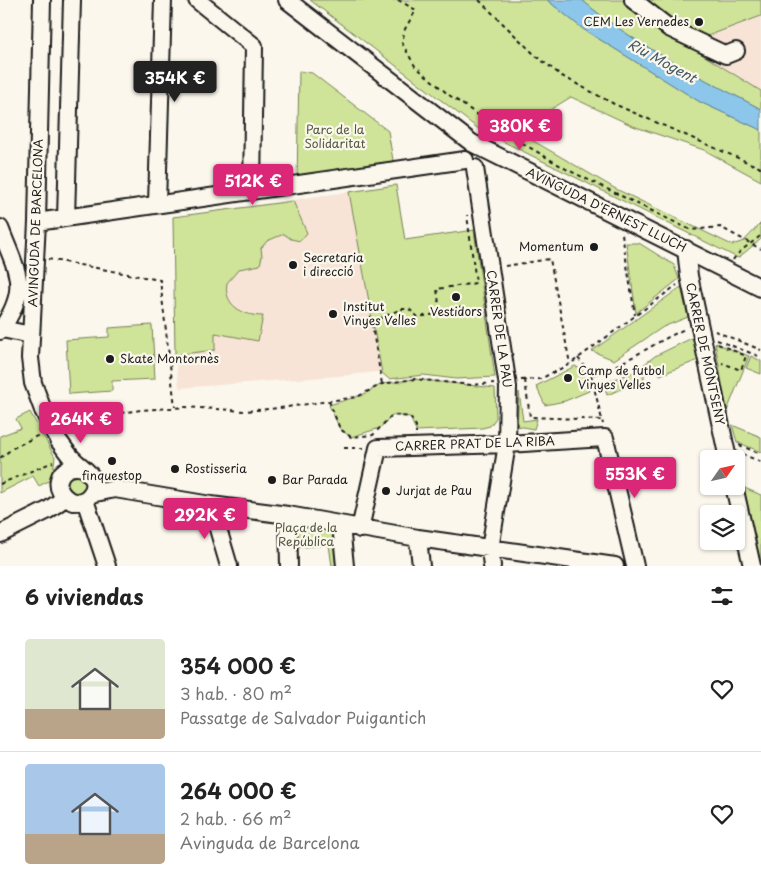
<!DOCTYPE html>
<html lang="es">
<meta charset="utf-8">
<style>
:root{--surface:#fff;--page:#f6f6f6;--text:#222;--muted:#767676;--line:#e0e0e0;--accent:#db2777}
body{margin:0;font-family:"Playpen Sans",sans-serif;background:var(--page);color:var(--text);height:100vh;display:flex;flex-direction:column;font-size:19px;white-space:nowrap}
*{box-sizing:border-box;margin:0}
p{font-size:16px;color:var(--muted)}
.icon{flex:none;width:28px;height:28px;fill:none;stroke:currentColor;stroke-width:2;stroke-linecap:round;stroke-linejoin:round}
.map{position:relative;height:566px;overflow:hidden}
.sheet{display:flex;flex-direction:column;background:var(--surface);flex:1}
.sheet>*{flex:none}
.needle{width:32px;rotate:56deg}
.buttons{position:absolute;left:700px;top:450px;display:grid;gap:10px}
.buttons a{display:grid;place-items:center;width:45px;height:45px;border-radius:5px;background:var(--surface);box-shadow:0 1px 4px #0004;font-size:25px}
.price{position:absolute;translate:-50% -42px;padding:0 11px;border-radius:5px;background:var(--accent);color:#fff;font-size:16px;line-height:32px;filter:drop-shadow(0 1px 2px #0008)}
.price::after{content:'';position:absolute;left:50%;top:30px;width:15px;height:11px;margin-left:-8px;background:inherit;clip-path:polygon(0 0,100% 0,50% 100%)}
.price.current{background:#222;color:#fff}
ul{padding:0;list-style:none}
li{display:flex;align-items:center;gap:15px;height:125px;padding:0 25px}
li+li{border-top:1px solid var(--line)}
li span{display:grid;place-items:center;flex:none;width:140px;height:100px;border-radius:5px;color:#555}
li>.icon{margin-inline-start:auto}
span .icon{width:60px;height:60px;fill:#fffc;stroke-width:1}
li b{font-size:21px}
h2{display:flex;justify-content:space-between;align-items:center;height:60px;padding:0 25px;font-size:21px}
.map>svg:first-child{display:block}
</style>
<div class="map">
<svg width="761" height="566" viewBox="0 0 761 566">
<rect width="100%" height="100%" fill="#fbf7ec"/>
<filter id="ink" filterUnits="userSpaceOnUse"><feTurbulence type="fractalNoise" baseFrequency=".02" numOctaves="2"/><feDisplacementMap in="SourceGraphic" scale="10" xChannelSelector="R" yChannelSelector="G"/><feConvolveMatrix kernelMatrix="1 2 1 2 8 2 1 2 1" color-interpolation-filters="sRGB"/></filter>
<g filter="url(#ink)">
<path fill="#f7e4d6" d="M 761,16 L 761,91 L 682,42 L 702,38 Z
M 396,185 L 405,240 L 474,230 L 493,359 L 350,375 L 179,388 L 175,355 L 181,355 L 173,217 Z"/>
<path fill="#cfe498" stroke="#76805a" d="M 310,0 L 547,0 L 583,29 L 700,102 L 761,130 L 761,181 L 704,150 L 633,126 L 571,97 L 527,124 L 525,132 L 530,139 L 616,189 L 732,245 L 744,241 L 761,223 L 761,239 L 738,258 L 480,130 Z
M 582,0 L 761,0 L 761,16 L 702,38 L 682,42 L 761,91 L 761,109 C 700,77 634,45 582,0 Z
M 299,71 L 312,73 L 388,131 L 393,160 L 387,168 L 297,181 Z
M 396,185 L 405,240 L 474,230 L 495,377 L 456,379 L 424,375 L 389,379 L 382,373 L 349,192 Z
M 293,201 L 307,233 L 300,241 L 291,239 L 284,234 L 267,241 L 261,248 L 262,256 L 260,265 L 239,269 L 227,283 C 223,305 243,316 263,316 L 258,341 L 215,333 L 215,350 L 175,355 L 173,217 Z
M 626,243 L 639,243 L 674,265 L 679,279 L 636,313 Z
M 681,287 L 688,317 L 663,327 L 614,360 L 592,351 Z
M 152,325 L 155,379 L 112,381 L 112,391 L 69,394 L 66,340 L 109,337 L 109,328 Z
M 694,337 L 701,359 L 660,375 L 657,365 L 644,374 L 644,380 L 607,395 L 604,383 L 634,372 L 655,356 Z
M 715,343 L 749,356 L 727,411 Z
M 751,356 L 761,361 L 761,374 L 746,368 Z
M 575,366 L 582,370 L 589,391 L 565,401 L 545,405 L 536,386 Z
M 414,379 L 495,388 L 496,418 L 490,426 L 482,428 L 416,431 L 410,417 L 392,415 L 380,428 L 351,437 L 340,429 L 329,405 L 362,395 L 382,384 Z
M 519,392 L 523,421 L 537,419 L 534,429 L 517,426 Z
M 30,412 L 55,457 L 52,479 L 39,486 L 33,476 L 0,493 L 0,436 L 21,428 L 16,419 Z
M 732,425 L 761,437 L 761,452 L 737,442 Z
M67 484a10 10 0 1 1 20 0a10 10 0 1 1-20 0Z
M 742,487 L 761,495 L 761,566 L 756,566 Z
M 292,519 L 339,528 L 342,566 L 332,566 L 329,545 L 292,548 Z"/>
<path fill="#8cc7eb" stroke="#5f8398" d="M 547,0 L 582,0 C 634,45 700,77 761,109 L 761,130 L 700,102 L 583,29 Z"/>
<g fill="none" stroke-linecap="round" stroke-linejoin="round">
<g stroke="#1c1c1c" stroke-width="20">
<path id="minor" d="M 42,0 L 37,222 L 30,358 L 33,383 L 43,410
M 197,0 L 254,46 L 252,191
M 287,0 L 472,143 L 761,288
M 633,0 L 669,28 L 726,55 L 736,51
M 475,168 L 508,387 L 507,444 L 490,549 L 492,566
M 157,204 L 163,0
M 66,218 L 72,0
M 37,222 L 465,160
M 0,228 C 17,273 31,287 0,331
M 686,249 L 689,276 L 728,459
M 2,329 L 31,335
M 58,440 C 63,446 67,453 73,459 C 82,469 104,479 90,495 C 86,501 80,502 73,502 C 48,492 58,461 83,468
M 734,486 L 752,566
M 91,494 L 115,489 L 211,505 L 288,515 L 418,538 L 615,566
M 85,500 L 107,566
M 211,505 L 229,566
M 288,515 L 289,566
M 341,525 L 345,566
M 360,529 L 378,448 L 507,444 L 605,438 L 635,566
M 0,534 L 48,510 L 65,498
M 418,538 L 421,566"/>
</g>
<path stroke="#1c1c1c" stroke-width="2" stroke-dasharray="4 4" stroke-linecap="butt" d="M 398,0 L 416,10 L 405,29 L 402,43 L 415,66 L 449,95 L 497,128 L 566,169 L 691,230 L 720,227 L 761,249
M 479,0 L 536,56 L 562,76 L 614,104 L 761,168
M 622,234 L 635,315
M 48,259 L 160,280 L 175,407
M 733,260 C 739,250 753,243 761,235
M 505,266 L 550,259 L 570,364
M 369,308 L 382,384
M 372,322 L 401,309 L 409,309 L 418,317 L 461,310 L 460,307 L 440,311 L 437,289 L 476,283 L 467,215
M 715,331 L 761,350
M 717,340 L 761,357
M 718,344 L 746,356 L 741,370 L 722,363
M 578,358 L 591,375 C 625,365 653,343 685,329
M 591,375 L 603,424
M 521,380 L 540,379 L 570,364 L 677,285
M 525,380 L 530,417 L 602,420
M 329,401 L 340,429 L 351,437 L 373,435 L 392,415 L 410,417 L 416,426 L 416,434
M 65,421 L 141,410 L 186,407 L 245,411 L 280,408 L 357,397 L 382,384 L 414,379 L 472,385 L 494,383
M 739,445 L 761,454
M 344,448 L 363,448
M 742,454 L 761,462
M 0,458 L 13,448 L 41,434
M 0,484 L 53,462"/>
<use href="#minor" stroke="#fbf7ec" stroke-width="16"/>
<g stroke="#1c1c1c" stroke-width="20" stroke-linecap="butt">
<path id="minor-bridge" d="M 43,410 L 56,436"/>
</g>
<use href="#minor-bridge" stroke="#fbf7ec" stroke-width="16"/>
</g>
</g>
<g fill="#1c1c1c" stroke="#fbf7ec" stroke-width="2">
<circle cx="699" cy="22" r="5"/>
<circle cx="594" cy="247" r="5"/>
<circle cx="293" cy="265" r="5"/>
<circle cx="456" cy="297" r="5"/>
<circle cx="333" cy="314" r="5"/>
<circle cx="110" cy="359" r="5"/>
<circle cx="568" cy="378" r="5"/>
<circle cx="112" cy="461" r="5"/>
<circle cx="175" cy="469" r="5"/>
<circle cx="272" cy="480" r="5"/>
<circle cx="386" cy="491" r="5"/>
</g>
<g text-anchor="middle" stroke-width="4.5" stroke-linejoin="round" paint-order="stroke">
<g font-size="12" fill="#1c1c1c" stroke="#fbf7ec" text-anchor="start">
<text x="689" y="26" text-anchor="end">CEM Les Vernedes</text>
<text x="584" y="251" text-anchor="end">Momentum</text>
<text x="303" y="262">Secretaria<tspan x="303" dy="14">i direcció</tspan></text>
<text x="343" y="311">Institut<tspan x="343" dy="14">Vinyes Velles</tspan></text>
<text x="456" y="316" text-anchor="middle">Vestidors</text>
<text x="120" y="363">Skate Montornès</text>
<text x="578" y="375">Camp de futbol<tspan x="578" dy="14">Vinyes Velles</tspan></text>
<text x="185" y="473">Rostisseria</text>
<text x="112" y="480" text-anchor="middle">finquestop</text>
<text x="282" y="484">Bar Parada</text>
<text x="396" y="495">Jurjat de Pau</text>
</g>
<g font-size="12" fill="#525841" stroke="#fbf7ec">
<text x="335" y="134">Parc de la<tspan x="335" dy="14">Solidaritat</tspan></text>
<text x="306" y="532">Plaça de la<tspan x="306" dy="14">República</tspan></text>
</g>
<g font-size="12" fill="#1c1c1c" stroke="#fbf7ec">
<text transform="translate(606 210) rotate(26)" y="4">AVINGUDA D'ERNEST LLUCH</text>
<text transform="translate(36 223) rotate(-88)" y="4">AVINGUDA DE BARCELONA</text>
<text transform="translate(499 329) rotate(82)" y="4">CARRER DE LA PAU</text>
<text transform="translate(705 354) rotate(78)" y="4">CARRER DE MONTSENY</text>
<text transform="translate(475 444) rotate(-2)" y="4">CARRER PRAT DE LA RIBA</text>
</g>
<g font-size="14" font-style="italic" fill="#435864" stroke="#fbf7ec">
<text transform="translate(662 61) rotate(29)" y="5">Riu Mogent</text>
</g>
</g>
</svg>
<div class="buttons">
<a><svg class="needle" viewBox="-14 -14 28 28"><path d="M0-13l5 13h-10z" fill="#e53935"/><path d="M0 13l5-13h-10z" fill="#767676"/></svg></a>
<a><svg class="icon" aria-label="layers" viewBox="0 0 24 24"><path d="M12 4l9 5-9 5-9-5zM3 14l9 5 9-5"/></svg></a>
</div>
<b class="price current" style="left:175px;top:103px">354K €</b>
<b class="price" style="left:520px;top:151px">380K €</b>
<b class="price" style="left:253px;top:206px">512K €</b>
<b class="price" style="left:81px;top:444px">264K €</b>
<b class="price" style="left:635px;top:499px">553K €</b>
<b class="price" style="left:205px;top:540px">292K €</b>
</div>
<section class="sheet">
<h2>6 viviendas<svg class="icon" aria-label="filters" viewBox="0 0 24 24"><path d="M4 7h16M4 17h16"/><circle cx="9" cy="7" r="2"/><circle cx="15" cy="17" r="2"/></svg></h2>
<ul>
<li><span style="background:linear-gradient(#dfe7d0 70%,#b9a48a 0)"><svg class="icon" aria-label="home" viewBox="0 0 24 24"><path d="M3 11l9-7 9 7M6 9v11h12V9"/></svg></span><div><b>354 000 €</b><p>3 hab. · 80 m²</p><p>Passatge de Salvador Puigantich</p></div><svg class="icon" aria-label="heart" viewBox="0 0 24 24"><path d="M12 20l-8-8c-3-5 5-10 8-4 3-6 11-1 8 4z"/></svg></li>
<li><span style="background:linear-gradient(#a9c7e8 70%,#b9a48a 0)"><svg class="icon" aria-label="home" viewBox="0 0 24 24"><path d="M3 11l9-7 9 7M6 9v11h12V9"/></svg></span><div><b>264 000 €</b><p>2 hab. · 66 m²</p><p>Avinguda de Barcelona</p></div><svg class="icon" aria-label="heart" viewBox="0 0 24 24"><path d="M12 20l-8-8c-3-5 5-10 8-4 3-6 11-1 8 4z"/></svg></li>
</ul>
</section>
